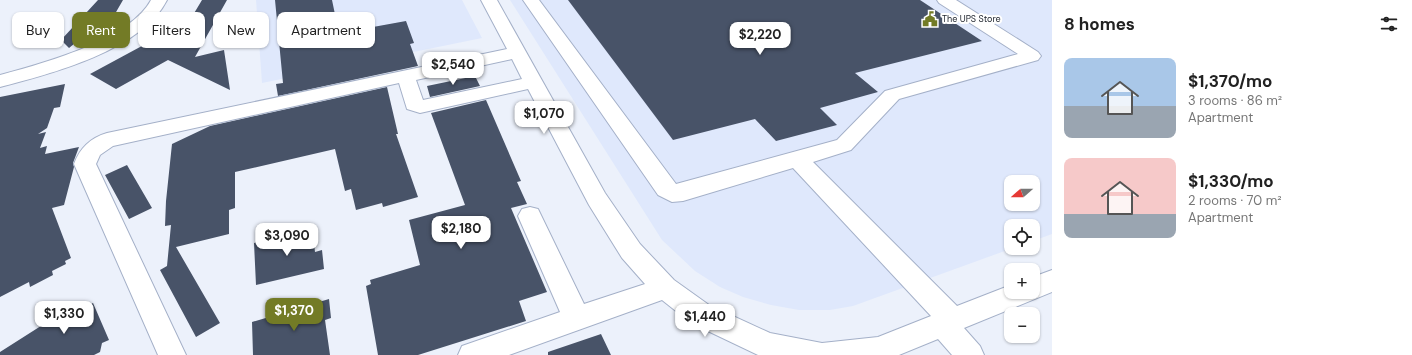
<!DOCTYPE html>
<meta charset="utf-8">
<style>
:root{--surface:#fff;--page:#f2f2f2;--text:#222;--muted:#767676;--accent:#737b26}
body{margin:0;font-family:"DM Sans",sans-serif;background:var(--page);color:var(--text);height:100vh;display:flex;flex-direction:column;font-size:15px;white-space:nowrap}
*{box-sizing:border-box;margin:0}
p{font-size:13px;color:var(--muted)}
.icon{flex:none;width:22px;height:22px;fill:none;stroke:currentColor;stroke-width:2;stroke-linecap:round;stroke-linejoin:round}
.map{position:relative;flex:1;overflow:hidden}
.side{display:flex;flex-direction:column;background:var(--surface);width:360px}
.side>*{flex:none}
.hud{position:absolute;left:12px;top:12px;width:380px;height:36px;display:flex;gap:8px}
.needle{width:26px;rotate:250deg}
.buttons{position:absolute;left:1004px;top:175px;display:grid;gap:8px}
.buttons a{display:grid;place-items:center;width:36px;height:36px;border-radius:8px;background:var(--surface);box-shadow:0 1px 3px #0004;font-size:20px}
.price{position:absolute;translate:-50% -34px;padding:0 9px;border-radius:8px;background:#fff;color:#222;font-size:13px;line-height:26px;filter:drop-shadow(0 1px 2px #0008)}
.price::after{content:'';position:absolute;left:50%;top:24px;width:12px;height:9px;margin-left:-6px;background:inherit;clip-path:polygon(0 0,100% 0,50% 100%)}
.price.active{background:var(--accent);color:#fff}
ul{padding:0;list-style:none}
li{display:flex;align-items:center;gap:12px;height:100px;padding:0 12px}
li span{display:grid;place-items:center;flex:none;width:112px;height:80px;border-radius:8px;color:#555}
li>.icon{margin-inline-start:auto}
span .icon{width:48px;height:48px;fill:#fffc;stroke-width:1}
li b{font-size:17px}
h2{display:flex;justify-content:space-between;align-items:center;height:48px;padding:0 12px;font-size:17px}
.chip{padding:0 14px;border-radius:8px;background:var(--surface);box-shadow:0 1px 3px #0004;font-size:14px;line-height:36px}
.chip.active{background:var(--accent);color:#fff}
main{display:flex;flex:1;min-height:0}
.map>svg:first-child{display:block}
</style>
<main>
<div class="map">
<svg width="1052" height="355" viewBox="0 0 1052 355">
<rect width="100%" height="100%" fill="#ecf1fb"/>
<path fill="#dfe8fc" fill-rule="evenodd" d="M 256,0 L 462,0 L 482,38 L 262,83 Z
M 510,0 L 1052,0 L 1052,234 L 1033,241 L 1033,226 L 1011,226 L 1011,248 L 1013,248 L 853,306 L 830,310 L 799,310 L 771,305 L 743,297 L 720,287 L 695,271 L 662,240 ZM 1011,182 L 1033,182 L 1033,204 L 1011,204 Z"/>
<path fill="#485368" d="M 98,0 L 123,0 L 112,19 L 106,18 L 69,48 L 61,40 Z
M 202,0 L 227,0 L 195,57 L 224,50 L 230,90 L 168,60 L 116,89 L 90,74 L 190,20 Z
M 275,0 L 332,0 L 337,24 L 370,18 L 373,27 L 406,21 L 414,43 L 410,44 L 418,66 L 278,96 L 276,84 L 283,83 Z
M 568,0 L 920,0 L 982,41 L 855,73 L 878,92 L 820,108 L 837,125 L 776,141 L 755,119 L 673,140 Z
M 475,76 L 480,86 L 430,97 L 427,86 Z
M 65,84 L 60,107 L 54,108 L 47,128 L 38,134 L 46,132 L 40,148 L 47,146 L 45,154 L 79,147 L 73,163 L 74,167 L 64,205 L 52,208 L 71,258 L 65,261 L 66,264 L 52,271 L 53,275 L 30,287 L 29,282 L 0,297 L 0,97 Z
M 387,87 L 398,134 L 396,134 L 418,197 L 383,207 L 382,203 L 356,210 L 351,189 L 345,191 L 335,149 L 235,172 L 235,208 L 229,210 L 229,234 L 176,247 L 220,323 L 196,337 L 160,270 L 167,266 L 171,225 L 165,226 L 166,201 L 172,144 L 210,126 Z
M 486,100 L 521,181 L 517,182 L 527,204 L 511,208 L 547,292 L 519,301 L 526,321 L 418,355 L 378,355 L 366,286 L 371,284 L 370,280 L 420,265 L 409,220 L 465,205 L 431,113 Z
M 127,165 L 152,208 L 129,219 L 105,175 Z
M 312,228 L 315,252 L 322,250 L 324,269 L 256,285 L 254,243 Z
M 329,299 L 331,318 L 325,320 L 330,355 L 253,355 L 252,322 Z
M 93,303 L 109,340 L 102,343 L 100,352 L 94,355 L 0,355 L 0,352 L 44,324 L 43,321 L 68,308 L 69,311 L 82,304 L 83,307 Z
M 601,334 L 611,355 L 548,355 L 548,352 Z"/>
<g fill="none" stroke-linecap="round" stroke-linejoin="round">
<g stroke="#a4b0c8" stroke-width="2">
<path id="minor" d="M 151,0 L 167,0 C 142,50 51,74 0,87 L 0,75 C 41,64 130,40 151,0 Z
M 481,0 L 497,0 L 605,193 L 640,244 L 674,280 L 709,305 L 770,333 L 822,343 L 878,337 L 931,316 L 793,168 L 683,201 L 672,202 L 658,195 L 523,0 L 539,0 L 676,184 L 837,140 L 885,91 L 1018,54 L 939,3 L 937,0 L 956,0 L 1038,52 L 1041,56 L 1038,60 L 899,99 L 851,150 L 813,162 L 957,306 L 1011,285 L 1011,292 L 1033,292 L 1033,277 L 1052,270 L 1052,292 L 964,328 L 980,346 L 984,355 L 952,355 L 938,339 L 899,355 L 758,355 L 691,323 L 662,300 L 509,355 L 458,355 L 462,346 L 560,312 L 518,216 L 522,209 L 530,207 L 538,209 L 584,304 L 645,284 L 622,258 L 589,205 L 528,89 L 420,113 L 407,109 L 399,83 L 113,146 L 100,155 L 96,164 L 186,355 L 158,355 L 74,164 C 80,148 90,138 107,133 L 507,49 ZM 512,59 L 522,79 L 423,100 L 416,80 Z"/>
</g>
<use href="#minor" fill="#fff" fill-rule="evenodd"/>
</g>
<defs>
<g id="civic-bare" transform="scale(1.2)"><path d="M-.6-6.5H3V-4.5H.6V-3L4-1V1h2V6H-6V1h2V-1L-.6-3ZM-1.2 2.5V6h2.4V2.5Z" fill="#737b26" stroke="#fff" stroke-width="2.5" paint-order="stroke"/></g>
</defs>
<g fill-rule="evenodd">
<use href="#civic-bare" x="930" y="19"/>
</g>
<g text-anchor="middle" stroke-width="4" stroke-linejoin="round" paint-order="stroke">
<g font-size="9" fill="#232831" stroke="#fff" text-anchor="start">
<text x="942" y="22">The UPS Store</text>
</g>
</g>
</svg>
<div class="buttons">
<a><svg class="needle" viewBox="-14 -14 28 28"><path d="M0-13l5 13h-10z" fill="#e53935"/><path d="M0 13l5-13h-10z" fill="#767676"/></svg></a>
<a><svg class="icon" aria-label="locate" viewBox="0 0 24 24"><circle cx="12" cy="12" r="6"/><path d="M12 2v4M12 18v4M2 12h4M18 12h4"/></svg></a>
<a>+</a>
<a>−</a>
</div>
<b class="price" style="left:760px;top:56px">$2,220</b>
<b class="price" style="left:453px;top:86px">$2,540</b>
<b class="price" style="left:544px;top:135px">$1,070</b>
<b class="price" style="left:461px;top:250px">$2,180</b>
<b class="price" style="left:287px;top:257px">$3,090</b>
<b class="price active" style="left:294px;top:332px">$1,370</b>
<b class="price" style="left:64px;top:335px">$1,330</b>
<b class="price" style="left:705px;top:338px">$1,440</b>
<div class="hud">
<a class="chip">Buy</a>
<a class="chip active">Rent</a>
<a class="chip">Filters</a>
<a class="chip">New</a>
<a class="chip">Apartment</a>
</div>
</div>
<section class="side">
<h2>8 homes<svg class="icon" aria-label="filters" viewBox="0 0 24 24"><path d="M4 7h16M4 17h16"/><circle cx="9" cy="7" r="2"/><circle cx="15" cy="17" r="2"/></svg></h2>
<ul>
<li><span style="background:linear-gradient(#a9c7e8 60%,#9aa5b1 0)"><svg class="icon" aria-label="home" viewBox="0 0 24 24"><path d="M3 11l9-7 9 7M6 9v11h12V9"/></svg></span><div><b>$1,370/mo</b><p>3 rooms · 86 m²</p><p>Apartment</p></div></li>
<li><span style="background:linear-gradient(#f6c9c9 70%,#9aa5b1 0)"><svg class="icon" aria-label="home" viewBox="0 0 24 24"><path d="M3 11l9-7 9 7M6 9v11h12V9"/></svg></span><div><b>$1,330/mo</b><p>2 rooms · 70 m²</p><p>Apartment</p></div></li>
</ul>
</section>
</main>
